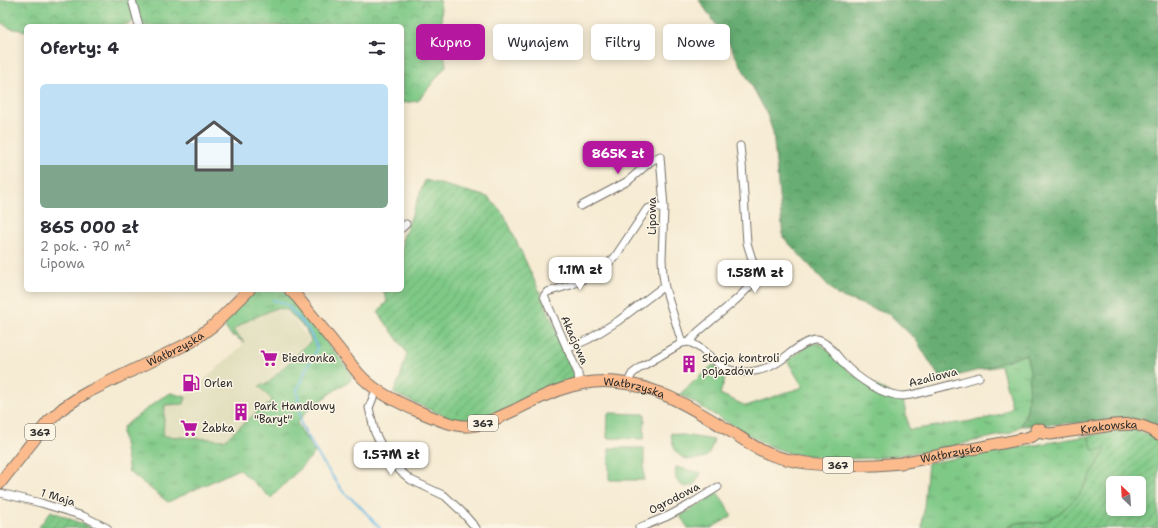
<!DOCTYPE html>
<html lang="pl">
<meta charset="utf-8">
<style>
:root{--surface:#fff;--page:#f7f7f7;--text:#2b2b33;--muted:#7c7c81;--accent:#b5179e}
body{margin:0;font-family:"Shantell Sans",sans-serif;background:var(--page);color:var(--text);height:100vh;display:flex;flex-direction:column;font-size:15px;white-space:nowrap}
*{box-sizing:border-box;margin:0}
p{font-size:13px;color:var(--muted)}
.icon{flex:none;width:22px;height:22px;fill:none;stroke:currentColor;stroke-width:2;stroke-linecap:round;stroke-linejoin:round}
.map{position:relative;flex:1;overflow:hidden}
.panel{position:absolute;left:24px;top:24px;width:380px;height:268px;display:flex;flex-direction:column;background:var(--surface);border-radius:6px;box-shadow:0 2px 10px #0003}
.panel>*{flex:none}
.banner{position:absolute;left:416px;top:24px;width:380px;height:36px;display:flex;gap:8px}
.needle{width:26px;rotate:335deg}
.fabs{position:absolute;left:1106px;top:476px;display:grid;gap:8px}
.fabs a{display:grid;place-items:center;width:40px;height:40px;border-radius:6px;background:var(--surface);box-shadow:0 2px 10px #0003;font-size:20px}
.price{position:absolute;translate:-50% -34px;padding:0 9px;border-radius:8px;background:#fff;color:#222;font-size:13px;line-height:26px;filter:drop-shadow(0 1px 2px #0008)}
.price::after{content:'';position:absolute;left:50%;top:24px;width:12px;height:9px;margin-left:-6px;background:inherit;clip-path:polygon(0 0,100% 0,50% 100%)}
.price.current{background:var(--accent);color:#fff}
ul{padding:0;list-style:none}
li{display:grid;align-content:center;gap:8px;height:212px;padding:0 16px}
li span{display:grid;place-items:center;height:124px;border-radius:6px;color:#555}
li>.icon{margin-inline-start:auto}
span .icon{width:72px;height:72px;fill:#fffc;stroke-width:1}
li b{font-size:17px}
h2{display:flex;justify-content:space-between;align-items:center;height:48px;padding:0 16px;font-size:17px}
.chip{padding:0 14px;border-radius:6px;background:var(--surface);box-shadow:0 2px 10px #0003;font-size:14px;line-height:36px}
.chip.current{background:var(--accent);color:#fff}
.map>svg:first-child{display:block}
</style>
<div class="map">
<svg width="1158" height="528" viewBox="0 0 1158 528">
<defs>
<pattern id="grass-tufts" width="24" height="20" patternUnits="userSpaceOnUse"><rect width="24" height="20" fill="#7fc986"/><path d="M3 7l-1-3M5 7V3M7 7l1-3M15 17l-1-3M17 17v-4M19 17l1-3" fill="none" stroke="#68a36e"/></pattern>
<pattern id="forest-crowns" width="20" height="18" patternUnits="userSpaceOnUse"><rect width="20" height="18" fill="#67ad73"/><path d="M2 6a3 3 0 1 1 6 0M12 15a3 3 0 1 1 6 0" fill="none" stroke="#558d5f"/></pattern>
<pattern id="park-crowns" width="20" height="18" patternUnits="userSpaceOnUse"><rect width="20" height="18" fill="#7fc986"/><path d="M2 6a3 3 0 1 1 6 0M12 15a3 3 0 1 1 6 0" fill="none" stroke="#68a36e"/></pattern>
<pattern id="garden-furrows" width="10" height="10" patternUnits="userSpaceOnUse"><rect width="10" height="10" fill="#7fc986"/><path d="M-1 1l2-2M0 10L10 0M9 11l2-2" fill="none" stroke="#68a36e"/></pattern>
</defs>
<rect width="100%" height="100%" fill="#fcf5e5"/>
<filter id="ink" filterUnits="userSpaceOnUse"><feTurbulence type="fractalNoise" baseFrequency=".025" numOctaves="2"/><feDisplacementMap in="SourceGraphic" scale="8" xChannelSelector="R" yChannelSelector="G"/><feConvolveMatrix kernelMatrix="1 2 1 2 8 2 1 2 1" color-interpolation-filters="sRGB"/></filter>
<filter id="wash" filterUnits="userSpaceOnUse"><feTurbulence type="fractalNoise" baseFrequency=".012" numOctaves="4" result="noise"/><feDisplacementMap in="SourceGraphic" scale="16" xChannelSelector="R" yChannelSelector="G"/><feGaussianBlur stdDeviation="0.9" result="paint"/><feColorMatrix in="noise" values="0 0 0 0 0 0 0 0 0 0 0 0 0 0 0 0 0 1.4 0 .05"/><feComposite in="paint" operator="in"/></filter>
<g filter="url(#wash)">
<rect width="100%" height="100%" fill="#f6ebd3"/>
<path fill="#e0ddbb" d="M 281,305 L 309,339 L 276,400 L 227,443 L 159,439 L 161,398 L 171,393 L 186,396 L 243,345 L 231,331 L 253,316 Z"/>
<path fill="url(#grass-tufts)" stroke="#557a58" d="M 255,290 L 284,290 L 286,291 L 353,375 L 350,381 L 332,392 L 309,409 L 297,423 L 315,453 L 271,498 L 239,469 L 168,502 L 129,472 L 122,432 L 123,427 L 161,398 L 171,393 L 186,397 L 184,404 L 165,405 L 163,436 L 225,440 L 261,408 L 264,409 L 272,400 L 259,386 L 268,383 L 311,341 L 306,330 L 287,310 L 276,308 L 245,322 L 233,330 L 244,342 L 234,336 L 232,336 C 228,331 223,328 225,321 L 248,296 Z
M 819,343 L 827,349 L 852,374 L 903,399 L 909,430 L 985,419 L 1003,413 L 1012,407 L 1001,366 L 983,369 L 1026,354 L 1030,371 L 1027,410 L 1021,426 L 1010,433 L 930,451 L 878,458 L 841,459 L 792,454 L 769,446 L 723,420 L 680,394 L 713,365 L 727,372 L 720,394 L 746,406 L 803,387 L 787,360 L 811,344 Z
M 1088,436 L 1093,450 L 1106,449 L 1079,495 L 1061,513 L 1042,523 L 1017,523 L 1007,528 L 922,528 L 928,463 Z"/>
<path fill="url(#forest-crowns)" stroke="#496c4f" d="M 699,0 L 1158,0 L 1158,426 L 1154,424 L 1133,420 L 1021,426 L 1027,410 L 1030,371 L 1026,354 L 983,369 L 941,380 L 916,340 L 890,315 L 837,295 L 783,237 L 773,132 L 766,112 L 728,42 Z"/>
<path fill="url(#park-crowns)" stroke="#557a58" d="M 0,0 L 440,0 L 446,66 L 418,101 L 402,103 L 402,26 L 140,26 L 136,20 L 123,26 L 26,26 L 26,31 L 9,28 L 0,22 Z"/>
<path fill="url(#garden-furrows)" stroke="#557a58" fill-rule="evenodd" d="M 425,180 L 488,197 L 504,214 L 552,319 L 575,376 L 573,381 L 552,386 L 526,398 L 498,413 L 473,420 L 451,419 L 393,393 L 400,378 L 407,353 L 378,312 L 387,301 L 383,290 L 402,290 L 402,239 L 403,238 Z
M 1130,428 L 1150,435 L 1158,440 L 1158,528 L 1007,528 L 1017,523 L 1042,523 L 1061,512 L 1079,495 L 1106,449 L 1093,450 L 1088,436 ZM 1113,483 L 1139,483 L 1139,509 L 1113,509 Z
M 51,511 L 92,528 L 38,528 Z"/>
<path fill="#7fc986" stroke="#557a58" d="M 608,413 L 645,414 L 644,439 L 607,438 Z
M 671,433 L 714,440 C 712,444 711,451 708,455 C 705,458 700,459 696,459 C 678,462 672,448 671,433 Z
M 609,448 L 644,448 L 644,480 L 609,480 Z
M 676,467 L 701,473 L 694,485 L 686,487 C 676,484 674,477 676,467 Z
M 718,493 L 732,516 L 711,528 L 688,528 L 680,516 Z"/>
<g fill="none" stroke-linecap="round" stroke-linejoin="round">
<path stroke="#6abae5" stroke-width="2" d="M 273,300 L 284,303 L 288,306 L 308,329 L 317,347 L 314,356 L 307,367 L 297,390 L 301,424 L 320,458 L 344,493 L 356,502 L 380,528"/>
</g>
</g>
<g filter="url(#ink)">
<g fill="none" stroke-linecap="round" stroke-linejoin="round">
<g stroke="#726e66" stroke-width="9">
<path id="minor" d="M 132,0 L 139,26
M 581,206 L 628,181 L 650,162 L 660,156 L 664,207 L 662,259 L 663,275 L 665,288 L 682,343
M 402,228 L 406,224
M 689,342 C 706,348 716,368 734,371 C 749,374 766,370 778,362 C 788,356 805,339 817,340 C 828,342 837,356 844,364 C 857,378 882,395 902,396 C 912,396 922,392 931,390 C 947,386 963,381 979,377
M 567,349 L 589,339 L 618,321 L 660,289 L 665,288
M 579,384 L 578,373 L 544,296 L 547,292 L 571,285 L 600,271 L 615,257 L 647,209 L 654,207 L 664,207
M 627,384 L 632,374 L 641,367 L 682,343 L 689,342 L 698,332 L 737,299 L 749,287 L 753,280 L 756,272 L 747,243 L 742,164 L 740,146
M 376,390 L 369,408 L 375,433 L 388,458 L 399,470 L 411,480 L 445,496 L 461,511 L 476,528
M 0,493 L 41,503 L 83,516 L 107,528
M 639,528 L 668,516 L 689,505 L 718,487"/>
</g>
<g stroke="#726e66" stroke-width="13">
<g id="primary">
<path id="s1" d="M 290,290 L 298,298 L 358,373 C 375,392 392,399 415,410 C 430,416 448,425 464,426 C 482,427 499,417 515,410 C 546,394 579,378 615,382 C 659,386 693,409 730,431 C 743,439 755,448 769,454 C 805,468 863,467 901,463 L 1027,438 L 1034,435 L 1041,429"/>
<path id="s2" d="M 1036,429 L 1042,433 L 1050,434 L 1113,425 L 1133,424 L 1142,426 L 1152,430 L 1158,434"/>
<path id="s3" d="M 0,483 L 48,422 L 63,408 L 81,396 L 90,391 L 191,342 L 214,325 L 249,290"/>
</g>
</g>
<use href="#minor" stroke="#fff" stroke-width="7"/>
<use href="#primary" stroke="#fbbb8d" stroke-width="11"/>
</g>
</g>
<defs>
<g id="supermarket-bare" transform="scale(1.38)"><path d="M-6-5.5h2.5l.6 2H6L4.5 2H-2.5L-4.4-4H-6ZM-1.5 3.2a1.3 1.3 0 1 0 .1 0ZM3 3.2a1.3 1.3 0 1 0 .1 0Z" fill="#b5179e" stroke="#fcf5e5" stroke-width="2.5" paint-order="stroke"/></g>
<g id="building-bare" transform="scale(1.38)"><path d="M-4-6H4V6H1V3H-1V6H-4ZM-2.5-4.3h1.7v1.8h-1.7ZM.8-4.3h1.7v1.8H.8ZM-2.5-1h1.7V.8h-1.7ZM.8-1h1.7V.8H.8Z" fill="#b5179e" stroke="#fcf5e5" stroke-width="2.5" paint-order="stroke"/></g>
<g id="fuel-bare" transform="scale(1.38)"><path d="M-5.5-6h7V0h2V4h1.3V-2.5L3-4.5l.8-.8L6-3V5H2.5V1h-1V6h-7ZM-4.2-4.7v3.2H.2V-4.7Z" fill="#b5179e" stroke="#fcf5e5" stroke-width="2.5" paint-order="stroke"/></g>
</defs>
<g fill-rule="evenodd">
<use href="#supermarket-bare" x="269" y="358"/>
<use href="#building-bare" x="689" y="364"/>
<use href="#fuel-bare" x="191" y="383"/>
<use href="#building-bare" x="241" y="412"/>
<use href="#supermarket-bare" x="189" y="428"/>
</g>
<g text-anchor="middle" stroke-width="3" stroke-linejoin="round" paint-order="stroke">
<g fill="#fcf5e5" stroke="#6a6863" stroke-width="1">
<rect x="468" y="415" width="30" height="16" rx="3"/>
<rect x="25" y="424" width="30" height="16" rx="3"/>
<rect x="823" y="457" width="30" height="16" rx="3"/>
</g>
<g font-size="10" font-weight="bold" fill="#2b2b2b">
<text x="483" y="427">367</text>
<text x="40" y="436">367</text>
<text x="838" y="469">367</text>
</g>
<g font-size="11" fill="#2b2b2b" stroke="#fcf5e5">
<text transform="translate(652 216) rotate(-90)" y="4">Lipowa</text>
<text transform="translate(575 340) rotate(66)" y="4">Akacjowa</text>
<text dy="4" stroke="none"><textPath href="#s3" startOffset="225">Wałbrzyska</textPath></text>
<text transform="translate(933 377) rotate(-14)" y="4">Azaliowa</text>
<text dy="4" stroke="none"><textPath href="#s1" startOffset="407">Wałbrzyska</textPath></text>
<text dy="4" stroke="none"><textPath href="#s2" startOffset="75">Krakowska</textPath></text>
<text dy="4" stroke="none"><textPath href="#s1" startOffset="743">Wałbrzyska</textPath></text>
<text transform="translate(58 497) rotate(17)" y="4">1 Maja</text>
<text transform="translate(674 498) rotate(-27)" y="4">Ogrodowa</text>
</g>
<g font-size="11" fill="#2b2b2b" stroke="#fcf5e5" text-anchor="start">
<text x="282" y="362">Biedronka</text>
<text x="702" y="362">Stacja kontroli<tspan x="702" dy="13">pojazdów</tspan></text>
<text x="204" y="387">Orlen</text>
<text x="254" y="410">Park Handlowy<tspan x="254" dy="13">"Baryt"</tspan></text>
<text x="202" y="432">Żabka</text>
</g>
</g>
</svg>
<div class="fabs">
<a><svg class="needle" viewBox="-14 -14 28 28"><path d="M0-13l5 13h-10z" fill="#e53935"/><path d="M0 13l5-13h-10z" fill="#7c7c81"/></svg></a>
</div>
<b class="price current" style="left:618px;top:175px">865K zł</b>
<b class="price" style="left:580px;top:291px">1.1M zł</b>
<b class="price" style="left:755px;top:294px">1.58M zł</b>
<b class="price" style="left:391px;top:476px">1.57M zł</b>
<div class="banner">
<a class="chip current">Kupno</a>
<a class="chip">Wynajem</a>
<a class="chip">Filtry</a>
<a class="chip">Nowe</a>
</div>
<section class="panel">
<h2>Oferty: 4<svg class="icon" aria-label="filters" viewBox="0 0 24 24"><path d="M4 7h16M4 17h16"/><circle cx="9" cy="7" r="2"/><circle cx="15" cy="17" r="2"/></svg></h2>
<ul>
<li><span style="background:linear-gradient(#bfe0f5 65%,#7fa58c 0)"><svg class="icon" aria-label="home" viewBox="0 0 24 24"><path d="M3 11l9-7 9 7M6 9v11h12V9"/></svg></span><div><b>865 000 zł</b><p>2 pok. · 70 m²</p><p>Lipowa</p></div></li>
</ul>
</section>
</div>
